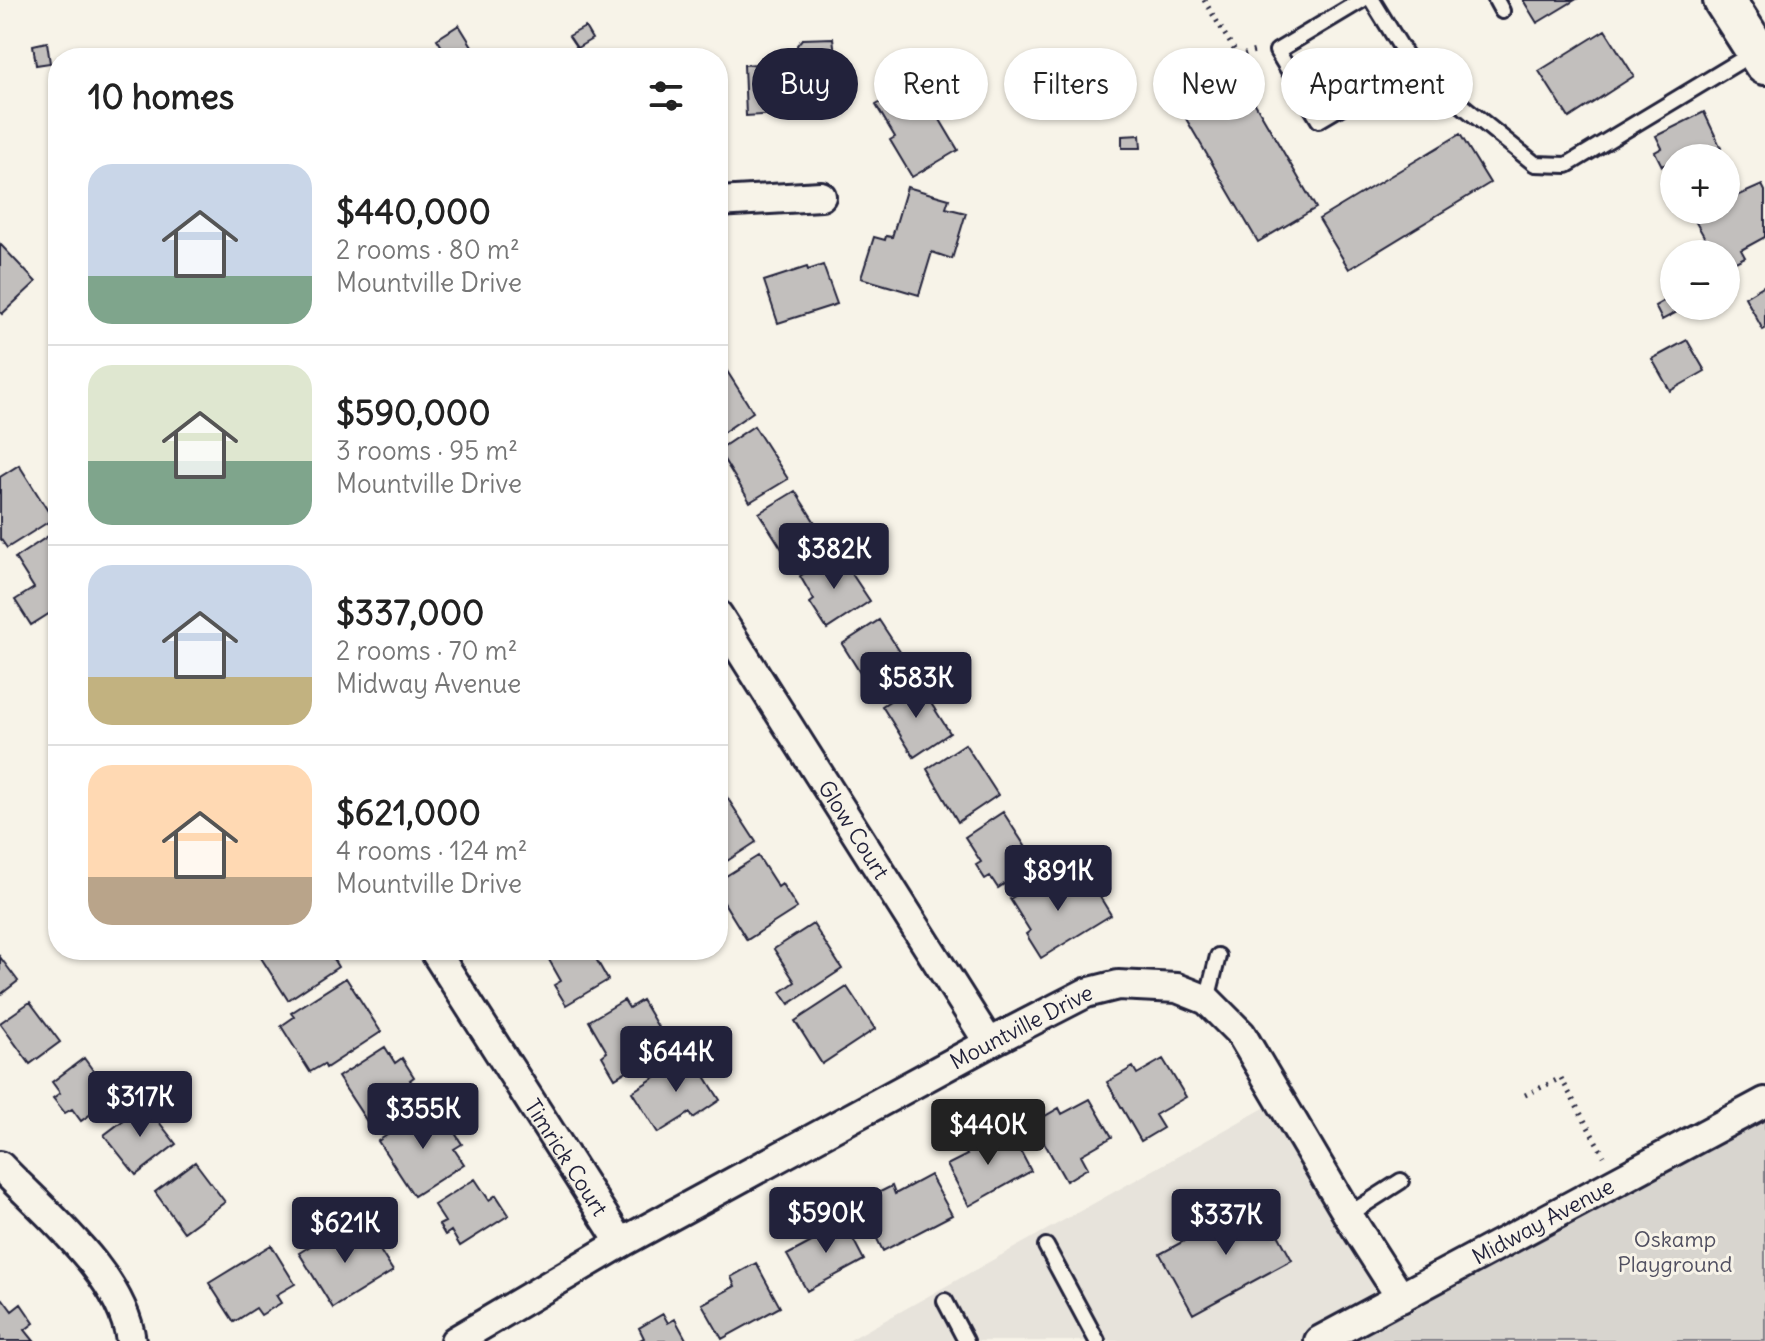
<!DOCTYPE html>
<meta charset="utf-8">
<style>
:root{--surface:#fff;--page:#f6f6f6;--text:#222;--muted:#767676;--line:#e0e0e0;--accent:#22223b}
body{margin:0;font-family:Delius,sans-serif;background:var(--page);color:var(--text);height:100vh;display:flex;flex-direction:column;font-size:30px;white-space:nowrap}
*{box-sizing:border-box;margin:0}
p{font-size:26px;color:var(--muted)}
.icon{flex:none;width:44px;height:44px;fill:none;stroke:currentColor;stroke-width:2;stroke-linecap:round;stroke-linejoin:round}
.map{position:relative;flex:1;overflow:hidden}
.panel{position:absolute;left:48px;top:48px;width:680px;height:912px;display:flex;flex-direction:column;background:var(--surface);border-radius:32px;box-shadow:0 2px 6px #0004}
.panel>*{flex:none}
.hud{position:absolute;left:752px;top:48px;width:760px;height:72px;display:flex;gap:16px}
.buttons{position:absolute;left:1660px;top:144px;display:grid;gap:16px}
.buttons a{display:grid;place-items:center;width:80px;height:80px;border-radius:50%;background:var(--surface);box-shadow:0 2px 6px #0004;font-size:40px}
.price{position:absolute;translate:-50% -68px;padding:0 18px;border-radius:8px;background:var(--accent);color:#fff;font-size:26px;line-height:52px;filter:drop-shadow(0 2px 4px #0008)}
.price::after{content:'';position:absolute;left:50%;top:48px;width:24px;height:18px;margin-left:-12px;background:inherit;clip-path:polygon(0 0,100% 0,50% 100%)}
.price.selected{background:#222;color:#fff}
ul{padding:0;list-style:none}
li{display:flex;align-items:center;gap:24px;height:200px;padding:0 40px}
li+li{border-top:2px solid var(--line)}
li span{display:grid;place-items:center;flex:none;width:224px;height:160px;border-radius:24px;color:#555}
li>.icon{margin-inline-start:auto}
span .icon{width:96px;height:96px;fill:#fffc;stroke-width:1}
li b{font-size:34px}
h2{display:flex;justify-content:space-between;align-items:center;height:96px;padding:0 40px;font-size:34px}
.chip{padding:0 28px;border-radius:36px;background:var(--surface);box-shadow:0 2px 6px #0004;font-size:28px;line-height:72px}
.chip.selected{background:var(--accent);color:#fff}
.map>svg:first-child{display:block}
</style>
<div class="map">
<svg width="1765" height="1341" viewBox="0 0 1765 1341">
<rect width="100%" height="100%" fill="#f7f3e8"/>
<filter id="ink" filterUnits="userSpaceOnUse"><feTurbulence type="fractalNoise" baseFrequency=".0125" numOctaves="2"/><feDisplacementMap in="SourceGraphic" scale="16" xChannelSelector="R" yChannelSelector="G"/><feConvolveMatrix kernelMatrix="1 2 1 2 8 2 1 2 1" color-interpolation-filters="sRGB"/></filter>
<g filter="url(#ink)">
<path fill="#e7e3db" d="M 1280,1099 L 1401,1298 L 1319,1341 L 848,1341 Z"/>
<path fill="#d8d5cf" stroke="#7d7c85" stroke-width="2" d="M 1765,1102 L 1765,1341 L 1319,1341 Z"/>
<path fill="#c2bfbd" stroke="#22223b" stroke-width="2" d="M 1523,0 L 1575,0 L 1537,23 Z
M 459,25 L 475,51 L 464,58 L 449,58 L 437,39 Z
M 585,27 L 592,39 L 577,48 L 569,36 Z
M 1605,30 L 1634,76 L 1569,118 L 1539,71 Z
M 833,38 L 840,91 L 825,92 L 826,111 L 746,116 L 744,65 L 799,61 L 797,45 L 802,39 Z
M 47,42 L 50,63 L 36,65 L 33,45 Z
M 1236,71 L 1316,208 L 1258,242 L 1178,105 Z
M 917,81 L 958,150 L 912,177 L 890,140 L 895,137 L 876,105 Z
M 1704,112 L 1721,148 L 1700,158 L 1674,158 L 1674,168 L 1671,162 L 1662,166 L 1655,152 L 1662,148 L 1656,136 Z
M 1460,134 L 1490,183 L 1349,269 L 1319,219 Z
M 1140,135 L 1141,148 L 1122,148 L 1122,136 Z
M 1762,185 L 1765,191 L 1765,237 L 1741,250 L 1745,257 L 1732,264 L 1728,258 L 1726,259 L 1726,254 L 1714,254 L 1694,219 L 1710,210 L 1726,210 L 1726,201 Z
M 907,187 L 949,199 L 946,208 L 966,213 L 952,259 L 932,252 L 919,295 L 861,278 L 874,237 L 885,240 L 886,236 L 892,237 Z
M 0,244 L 36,282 L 2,314 L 0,312 Z
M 823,265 L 837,304 L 778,323 L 764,281 L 807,267 L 808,270 Z
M 1765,285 L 1765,329 L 1763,330 L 1745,297 Z
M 1669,298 L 1677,312 L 1662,320 L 1655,306 Z
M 1687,340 L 1705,371 L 1670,391 L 1652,359 Z
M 718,357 L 753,412 L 718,436 Z
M 754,426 L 788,479 L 750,502 L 718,450 Z
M 19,465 L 53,519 L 7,548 L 0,538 L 0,477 Z
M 795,491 L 826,540 L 791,563 L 759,513 Z
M 53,533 L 58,541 L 58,608 L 31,625 L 15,600 L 34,588 L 15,558 Z
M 838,553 L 870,601 L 827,629 L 810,603 L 814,600 L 800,576 Z
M 879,620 L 912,670 L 874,695 L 842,644 Z
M 918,683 L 950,733 L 914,757 L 882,706 Z
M 965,744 L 998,795 L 958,822 L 927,769 Z
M 721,788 L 756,842 L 718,867 L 718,790 Z
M 1003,812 L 1036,863 L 998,888 L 990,876 L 985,879 L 976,865 L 981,862 L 965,837 Z
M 758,856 L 778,887 L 782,884 L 797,908 L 747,940 L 718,893 L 718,881 Z
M 1048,875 L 1061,896 L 1089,879 L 1111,915 L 1041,958 L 1026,934 L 1030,931 L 1010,899 Z
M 813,924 L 842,969 L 789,1004 L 781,992 L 795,982 L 774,949 Z
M 256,950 L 332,950 L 329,952 L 338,967 L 288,1000 Z
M 546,950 L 591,950 L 608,980 L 566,1005 L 554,985 L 561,981 L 544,951 Z
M 0,957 L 18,981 L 0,995 Z
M 346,978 L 381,1032 L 326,1068 L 324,1064 L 310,1072 L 281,1026 L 294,1017 L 291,1013 Z
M 847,987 L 875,1029 L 822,1064 L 795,1021 Z
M 624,1000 L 629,1008 L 642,1000 L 658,1027 L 646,1033 L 658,1052 L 615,1078 L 602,1056 L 607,1052 L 589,1021 Z
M 30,1002 L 60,1042 L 30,1064 L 0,1023 Z
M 385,1047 L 395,1063 L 402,1058 L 414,1077 L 410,1080 L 419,1094 L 370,1126 L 338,1077 Z
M 691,1054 L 720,1100 L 693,1118 L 690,1113 L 658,1133 L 632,1092 Z
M 84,1058 L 113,1098 L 81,1121 L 72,1109 L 65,1113 L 53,1098 L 60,1093 L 52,1082 Z
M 1163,1059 L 1186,1097 L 1155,1115 L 1163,1128 L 1141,1141 L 1107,1082 L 1133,1067 L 1137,1074 Z
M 1090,1099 L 1112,1137 L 1081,1155 L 1088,1168 L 1066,1181 L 1033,1123 L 1059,1108 L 1062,1114 Z
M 145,1104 L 176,1144 L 136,1175 L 104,1135 Z
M 429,1108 L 442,1129 L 449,1124 L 462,1144 L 454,1149 L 464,1164 L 414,1196 L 378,1141 Z
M 1010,1131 L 1031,1171 L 969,1206 L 947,1165 L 967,1155 L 962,1148 L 980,1138 L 984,1145 Z
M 195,1162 L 225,1202 L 184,1232 L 155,1192 Z
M 930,1175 L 952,1215 L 883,1251 L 863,1211 L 868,1209 L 864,1200 L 892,1186 L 895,1194 Z
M 475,1179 L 489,1200 L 496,1195 L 509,1215 L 460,1246 L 451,1231 L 445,1235 L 439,1225 L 445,1222 L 434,1205 Z
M 1259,1200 L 1292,1260 L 1193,1314 L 1160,1254 Z
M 841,1216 L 864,1260 L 807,1291 L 787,1255 L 819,1238 L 815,1230 Z
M 336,1230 L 345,1243 L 367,1230 L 393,1271 L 333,1308 L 299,1253 Z
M 271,1245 L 295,1284 L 276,1295 L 281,1303 L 261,1315 L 256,1308 L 234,1322 L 209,1283 Z
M 756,1263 L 780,1307 L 722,1339 L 702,1304 L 735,1286 L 731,1277 Z
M 3,1299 L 12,1311 L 21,1304 L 34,1323 L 25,1330 L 34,1341 L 0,1341 L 0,1302 Z
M 663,1314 L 668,1323 L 675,1319 L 687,1341 L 638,1341 L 644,1338 L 639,1328 Z"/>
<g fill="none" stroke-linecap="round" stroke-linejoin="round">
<g stroke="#22223b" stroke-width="20">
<path id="service" d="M 1362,0 L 1277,51 L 1319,120 L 1412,65
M 1372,0 L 1412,65 L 1535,164 L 1567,165 L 1753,53
M 1496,0 L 1502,11
M 1207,1000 L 1218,956
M 1348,1215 L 1401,1181
M 1046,1246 L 1097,1341
M 945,1301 L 966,1341"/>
</g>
<g stroke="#22223b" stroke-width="34">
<g id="minor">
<path d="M 718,202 L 821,196"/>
<path id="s1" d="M 718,615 L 989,1043"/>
<path id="s2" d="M 434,950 L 621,1243"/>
<path d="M 0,1166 C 45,1213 122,1274 131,1341"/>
<path id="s3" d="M 455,1341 L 621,1243 L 989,1043 L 1086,993 L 1118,985 L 1177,988 L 1207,1000 L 1241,1034 L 1348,1215 L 1401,1298"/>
<path id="s4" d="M 1319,1341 L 1765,1102"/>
</g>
</g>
<g stroke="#22223b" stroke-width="46">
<path id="secondary" d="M 1724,0 L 1765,64"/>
</g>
<path stroke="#22223b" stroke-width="5" stroke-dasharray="2 6" stroke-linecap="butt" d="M 1204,0 L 1238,56 L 1255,51
M 1525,1095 L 1561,1078 L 1604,1156"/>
<use href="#service" stroke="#f7f3e8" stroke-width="14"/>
<use href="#minor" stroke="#f7f3e8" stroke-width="28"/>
<use href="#secondary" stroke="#f7f3e8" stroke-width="40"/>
</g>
</g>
<g text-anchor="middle" stroke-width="6" stroke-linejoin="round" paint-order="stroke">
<g font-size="22" fill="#22223b" stroke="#f7f3e8">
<text dy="8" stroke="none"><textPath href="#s1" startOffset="254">Glow Court</textPath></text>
<text dy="8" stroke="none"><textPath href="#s3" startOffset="648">Mountville Drive</textPath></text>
<text dy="8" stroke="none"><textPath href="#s2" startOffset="246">Timrick Court</textPath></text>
<text dy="8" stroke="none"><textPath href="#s4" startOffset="254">Midway Avenue</textPath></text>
</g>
<g font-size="22" fill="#504f60" stroke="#f7f3e8">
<text x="1675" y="1247">Oskamp<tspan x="1675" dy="25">Playground</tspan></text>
</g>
</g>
</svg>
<div class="buttons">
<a>+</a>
<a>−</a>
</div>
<b class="price" style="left:834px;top:591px">$382K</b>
<b class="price" style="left:916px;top:720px">$583K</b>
<b class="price" style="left:1058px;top:913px">$891K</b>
<b class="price" style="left:676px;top:1094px">$644K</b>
<b class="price" style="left:140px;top:1139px">$317K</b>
<b class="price" style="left:423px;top:1151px">$355K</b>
<b class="price selected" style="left:988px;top:1167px">$440K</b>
<b class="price" style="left:826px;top:1255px">$590K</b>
<b class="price" style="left:1226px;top:1257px">$337K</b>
<b class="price" style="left:345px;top:1265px">$621K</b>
<div class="hud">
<a class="chip selected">Buy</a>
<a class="chip">Rent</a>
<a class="chip">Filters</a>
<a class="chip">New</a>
<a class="chip">Apartment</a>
</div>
<section class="panel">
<h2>10 homes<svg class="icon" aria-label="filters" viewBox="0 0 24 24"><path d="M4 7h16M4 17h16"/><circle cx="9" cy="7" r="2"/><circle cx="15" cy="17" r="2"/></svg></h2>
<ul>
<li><span style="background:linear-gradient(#c9d6e8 70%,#7fa58c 0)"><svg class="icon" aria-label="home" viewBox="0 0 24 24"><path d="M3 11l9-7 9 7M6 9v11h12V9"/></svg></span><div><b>$440,000</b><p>2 rooms · 80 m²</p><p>Mountville Drive</p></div></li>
<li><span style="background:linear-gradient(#dfe7d0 60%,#7fa58c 0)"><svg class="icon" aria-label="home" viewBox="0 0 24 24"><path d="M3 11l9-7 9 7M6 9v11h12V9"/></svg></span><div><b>$590,000</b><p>3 rooms · 95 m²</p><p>Mountville Drive</p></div></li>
<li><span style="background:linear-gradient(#c9d6e8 70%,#c2b280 0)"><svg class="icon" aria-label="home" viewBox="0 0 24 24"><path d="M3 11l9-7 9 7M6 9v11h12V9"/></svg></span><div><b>$337,000</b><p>2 rooms · 70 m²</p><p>Midway Avenue</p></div></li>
<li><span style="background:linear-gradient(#ffd9b3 70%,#b9a48a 0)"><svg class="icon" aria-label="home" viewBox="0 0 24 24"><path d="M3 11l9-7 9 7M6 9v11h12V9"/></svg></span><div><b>$621,000</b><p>4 rooms · 124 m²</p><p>Mountville Drive</p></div></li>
</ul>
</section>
</div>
